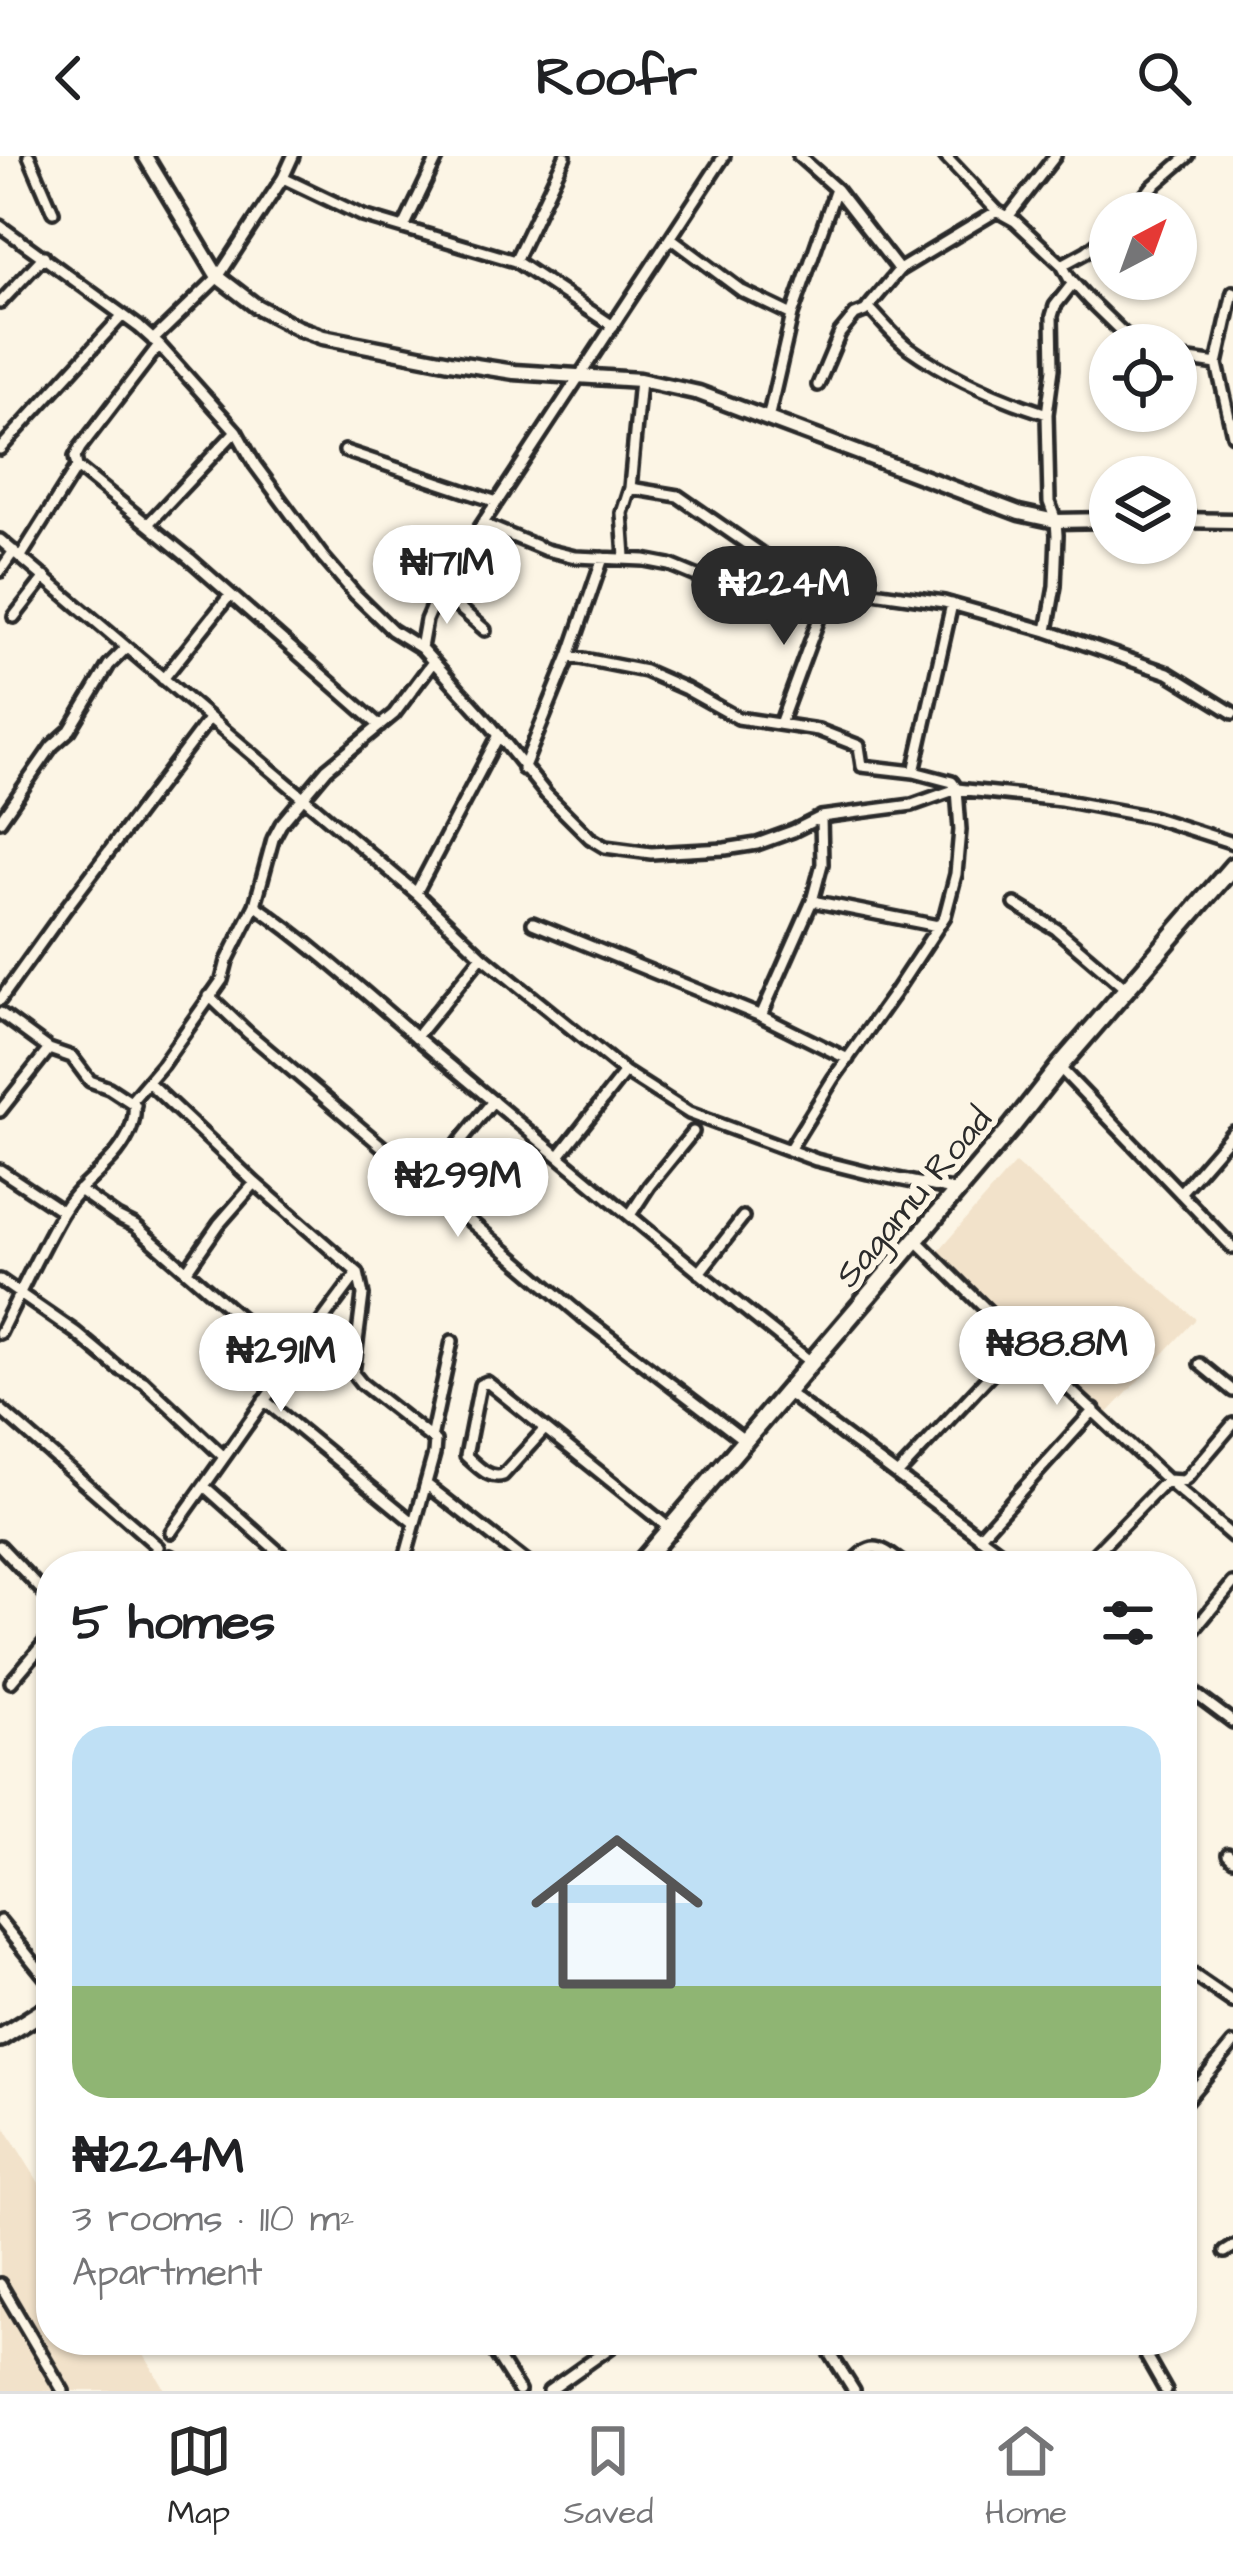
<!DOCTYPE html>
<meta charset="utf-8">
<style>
:root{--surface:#fff;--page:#f2f2f2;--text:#202124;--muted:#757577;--line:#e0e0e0;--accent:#2b2b2b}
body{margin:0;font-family:"Architects Daughter",sans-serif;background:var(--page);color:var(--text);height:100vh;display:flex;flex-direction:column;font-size:45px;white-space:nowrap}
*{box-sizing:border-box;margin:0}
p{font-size:39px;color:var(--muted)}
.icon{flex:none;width:66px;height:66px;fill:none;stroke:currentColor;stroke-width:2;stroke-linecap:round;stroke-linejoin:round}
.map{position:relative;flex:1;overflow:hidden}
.details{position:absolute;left:36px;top:1395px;width:1161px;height:804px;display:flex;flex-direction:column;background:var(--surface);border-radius:48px;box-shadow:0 3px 9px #0004}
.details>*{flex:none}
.needle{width:78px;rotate:41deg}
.controls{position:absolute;left:1089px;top:36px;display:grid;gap:24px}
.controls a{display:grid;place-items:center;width:108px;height:108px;border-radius:50%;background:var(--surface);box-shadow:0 3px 9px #0004;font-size:60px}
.price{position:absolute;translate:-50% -102px;padding:0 27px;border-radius:42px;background:#fff;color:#222;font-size:39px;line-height:78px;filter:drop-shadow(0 3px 6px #0008)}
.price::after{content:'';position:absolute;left:50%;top:72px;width:36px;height:27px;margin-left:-18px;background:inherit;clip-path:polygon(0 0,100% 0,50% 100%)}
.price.active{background:var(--accent);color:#fff}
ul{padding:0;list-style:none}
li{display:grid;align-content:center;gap:24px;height:636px;padding:0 36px}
li span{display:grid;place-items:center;height:372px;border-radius:36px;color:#555}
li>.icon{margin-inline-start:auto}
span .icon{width:216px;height:216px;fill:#fffc;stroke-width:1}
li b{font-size:51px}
h2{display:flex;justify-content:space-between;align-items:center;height:144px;padding:0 36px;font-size:51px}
header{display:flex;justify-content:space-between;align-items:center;height:156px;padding:0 36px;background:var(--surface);font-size:54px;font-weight:700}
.tabs{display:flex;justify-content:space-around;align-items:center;height:168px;border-top:3px solid var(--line);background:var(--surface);font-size:33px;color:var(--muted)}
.tabs a{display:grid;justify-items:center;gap:6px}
.tabs .active{color:var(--accent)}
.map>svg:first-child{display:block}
</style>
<header><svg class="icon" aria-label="back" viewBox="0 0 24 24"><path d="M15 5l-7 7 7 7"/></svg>Roofr<svg class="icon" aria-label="search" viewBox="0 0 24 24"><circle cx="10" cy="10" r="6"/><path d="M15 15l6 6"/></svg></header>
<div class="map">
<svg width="1233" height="2235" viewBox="0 0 1233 2235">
<rect width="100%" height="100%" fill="#fcf5e5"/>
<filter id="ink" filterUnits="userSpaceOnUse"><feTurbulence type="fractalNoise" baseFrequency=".00833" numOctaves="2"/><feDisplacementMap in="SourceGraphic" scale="24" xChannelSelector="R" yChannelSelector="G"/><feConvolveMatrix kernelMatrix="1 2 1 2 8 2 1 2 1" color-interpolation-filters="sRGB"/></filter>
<g filter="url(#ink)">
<path fill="#f2e2ca" d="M 1015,1007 L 1196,1163 L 1107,1258 L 934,1100 Z
M 0,1964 L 51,2046 L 51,2184 L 135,2184 L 166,2235 L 0,2235 Z"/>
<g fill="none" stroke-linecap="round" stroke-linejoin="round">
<g stroke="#2b2b2b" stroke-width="18">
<path id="street" d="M 29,0 L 53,56
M 799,0 L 836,33 L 899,114
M 945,0 L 997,55 L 1015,65 L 1062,109 L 1069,122 L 1089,144 L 1124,178 L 1143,189
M 283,22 L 363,60 L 515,105 L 613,170
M 1131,57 L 1151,32 L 1188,0
M 1008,61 L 1055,0
M 0,70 L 139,171 L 159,189 L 236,275 L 255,309 L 323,401 L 355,438 L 392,474 L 421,492 L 489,567 L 546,638 L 590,682 L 605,691 L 651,697 L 725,693 L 757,688 L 793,675 L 821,661 L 912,649 L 957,633 L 1061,644 L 1152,661 L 1233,687
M 404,71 L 438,0
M 671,82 L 742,135 L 792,159
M 515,105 L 565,0
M 1062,109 L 1086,96 L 1110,77
M 1233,136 L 1217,208 L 1233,279
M 0,147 L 44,100
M 868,151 C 881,164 894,181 909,192 C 951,222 998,242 1047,258
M 153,184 L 218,121 L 283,22 L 293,0
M 1176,202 L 1217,208
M 818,229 L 840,177 L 855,159 L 865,155 L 899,114 L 997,55
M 768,263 L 792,159 L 836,33
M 0,293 L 122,160
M 345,295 L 497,346
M 77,311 L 190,403 L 380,570
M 630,332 L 678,340 L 785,414 L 831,430 L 944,446 L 1047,475 L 1168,517 L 1233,557
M 148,368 L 236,275
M 483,368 L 546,394 L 575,401 L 644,404 L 670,409 L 699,421
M 0,384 L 416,737 L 482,800 L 625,916 L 689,957 L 816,1004 L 868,1017 L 958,1035
M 21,400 L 77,311 L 75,301 L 80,292 L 159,189
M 625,401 L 622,357 L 630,332 L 640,224
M 0,415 L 14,395
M 439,434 L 485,474
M 14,461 L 45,421
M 1047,475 L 1055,430 L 1057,379 L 1056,365 L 1049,346 L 1047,258 L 1053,213 L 1052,160 L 1055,150 L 1073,127
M 421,492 L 426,464 L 439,434 L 724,0
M 569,500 L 645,515 L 686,533 L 738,562 L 818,574 L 859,590 L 862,610 L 914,616 L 952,626 L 957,633 L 960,674 L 956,718 L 945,760 L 893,839 L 833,923 L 789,994
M 163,523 L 230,439
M 780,568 L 831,430
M 523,613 L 569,500 L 603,402
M 914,616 L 952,448
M 0,665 L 52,590 L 70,574 L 109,509 L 126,492
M 416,737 L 499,579
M 812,745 L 938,770
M 1015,748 L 1056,773 L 1126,833
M 255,749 C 321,795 379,850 440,901 C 563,1004 685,1107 811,1206
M 533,767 L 761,860 L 848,903
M 209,840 L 247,876 L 582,1160 L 744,1284
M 0,844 L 66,752 L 209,563
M 0,857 L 49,893 L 72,901 L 90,925 L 109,932 L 135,949
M 761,860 L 812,745 L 822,708 L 821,661
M 416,881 L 482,800
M 1059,911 L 1233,1092
M 148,926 L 255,1027 L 358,1117 L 363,1139 L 353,1217 L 361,1227 L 431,1282
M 0,955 L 49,893
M 559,1000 L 625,916
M 0,1014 L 62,1055
M 426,1028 L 493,945
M 79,1034 L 117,1061 L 135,1070 L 290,1205
M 1180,1037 L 1233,976
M 630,1059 L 649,1030 L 693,976
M 916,1084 L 1020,1187 L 1167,1324 L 1233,1381
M 187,1114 L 219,1068 L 255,1027
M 699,1117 L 743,1061
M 0,1124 L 75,1176 L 118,1212 L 144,1226 L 224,1301
M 0,1177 C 20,1137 39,1096 61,1058 C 79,1026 112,1012 128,979 C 134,967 136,956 133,943 L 162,909 L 222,824 L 227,805 L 255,749 L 273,683 L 281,668 L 327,613 L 394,558 L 433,506
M 1200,1208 L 1233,1235
M 785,1235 L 1019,1410
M 264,1244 L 414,1367
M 0,1253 L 158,1391 L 145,1410
M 544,1274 L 503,1319 C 489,1324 476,1309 466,1300 L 480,1229 L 487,1226 L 669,1372
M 897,1319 L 1020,1187
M 426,1328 L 531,1410
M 204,1330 L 294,1410
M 171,1376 C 233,1290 293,1202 357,1118
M 979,1381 L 1094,1254
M 0,1390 L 51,1444
M 170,1400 L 183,1410
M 403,1410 L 434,1298 L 435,1285 L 431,1282 L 452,1185
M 849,1410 C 874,1382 879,1390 906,1410
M 1083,1410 L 1167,1324 L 1183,1325 L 1187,1322 L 1233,1268
M 1182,1494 L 1193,1475 L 1233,1427
M 11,1526 L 51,1479
M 1182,1528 L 1233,1566
M 1228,1698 L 1233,1703
M 0,1765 L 51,1828
M 1182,1811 L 1233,1846
M 1182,1949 L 1233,1888
M 1225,2096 L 1233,2091
M 0,2128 L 63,2235
M 487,2184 L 519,2235
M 822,2184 L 854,2235
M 1137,2184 L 1166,2235
M 549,2235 L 621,2184"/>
</g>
<g stroke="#2b2b2b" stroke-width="21">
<path id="secondary" d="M 145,0 L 218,121 L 256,150 L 298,172 L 323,181 L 450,206 L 514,216 L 640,224 L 699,237 L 1019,357 L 1056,365 L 1110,364
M 1176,364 L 1233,365"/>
</g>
<g stroke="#2b2b2b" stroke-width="24">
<path id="highway" d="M 638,1410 L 1010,973 L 1059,911 L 1233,710
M 0,1882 L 51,1850"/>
</g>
<use href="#street" stroke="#fcf5e5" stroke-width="9"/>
<use href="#secondary" stroke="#fcf5e5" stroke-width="12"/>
<use href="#highway" stroke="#fcf5e5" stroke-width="15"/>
</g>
</g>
<g text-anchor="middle" stroke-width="12" stroke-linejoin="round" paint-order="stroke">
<g font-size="36" fill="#2b2b2b" stroke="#fcf5e5">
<text transform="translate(912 1040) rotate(-50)" y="13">Sagamu Road</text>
</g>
</g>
</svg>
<div class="controls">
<a><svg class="needle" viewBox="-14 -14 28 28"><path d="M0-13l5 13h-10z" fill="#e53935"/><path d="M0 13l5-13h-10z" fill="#757577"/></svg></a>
<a><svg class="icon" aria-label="locate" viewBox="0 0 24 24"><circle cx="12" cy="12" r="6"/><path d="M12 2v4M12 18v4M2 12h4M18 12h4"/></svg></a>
<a><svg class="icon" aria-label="layers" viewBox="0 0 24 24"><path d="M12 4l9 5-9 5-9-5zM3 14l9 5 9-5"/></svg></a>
</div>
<b class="price" style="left:447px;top:471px">₦171M</b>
<b class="price active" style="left:784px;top:492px">₦224M</b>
<b class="price" style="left:458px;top:1084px">₦299M</b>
<b class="price" style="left:1057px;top:1252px">₦88.8M</b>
<b class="price" style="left:281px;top:1259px">₦291M</b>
<section class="details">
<h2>5 homes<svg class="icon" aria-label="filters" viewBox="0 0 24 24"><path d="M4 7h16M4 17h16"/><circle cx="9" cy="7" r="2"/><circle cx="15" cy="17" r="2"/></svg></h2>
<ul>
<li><span style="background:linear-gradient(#bfe0f5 70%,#8fb573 0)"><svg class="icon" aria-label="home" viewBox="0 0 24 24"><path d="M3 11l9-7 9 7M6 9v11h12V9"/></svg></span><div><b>₦224M</b><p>3 rooms · 110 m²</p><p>Apartment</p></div></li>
</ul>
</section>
</div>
<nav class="tabs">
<a class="active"><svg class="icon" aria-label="map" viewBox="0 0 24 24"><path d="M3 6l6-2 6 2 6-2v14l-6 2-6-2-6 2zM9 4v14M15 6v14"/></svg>Map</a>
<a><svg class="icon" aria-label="saved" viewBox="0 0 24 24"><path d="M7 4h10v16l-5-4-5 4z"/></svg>Saved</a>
<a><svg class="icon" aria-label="home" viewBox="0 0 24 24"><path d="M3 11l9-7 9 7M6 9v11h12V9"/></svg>Home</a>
</nav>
